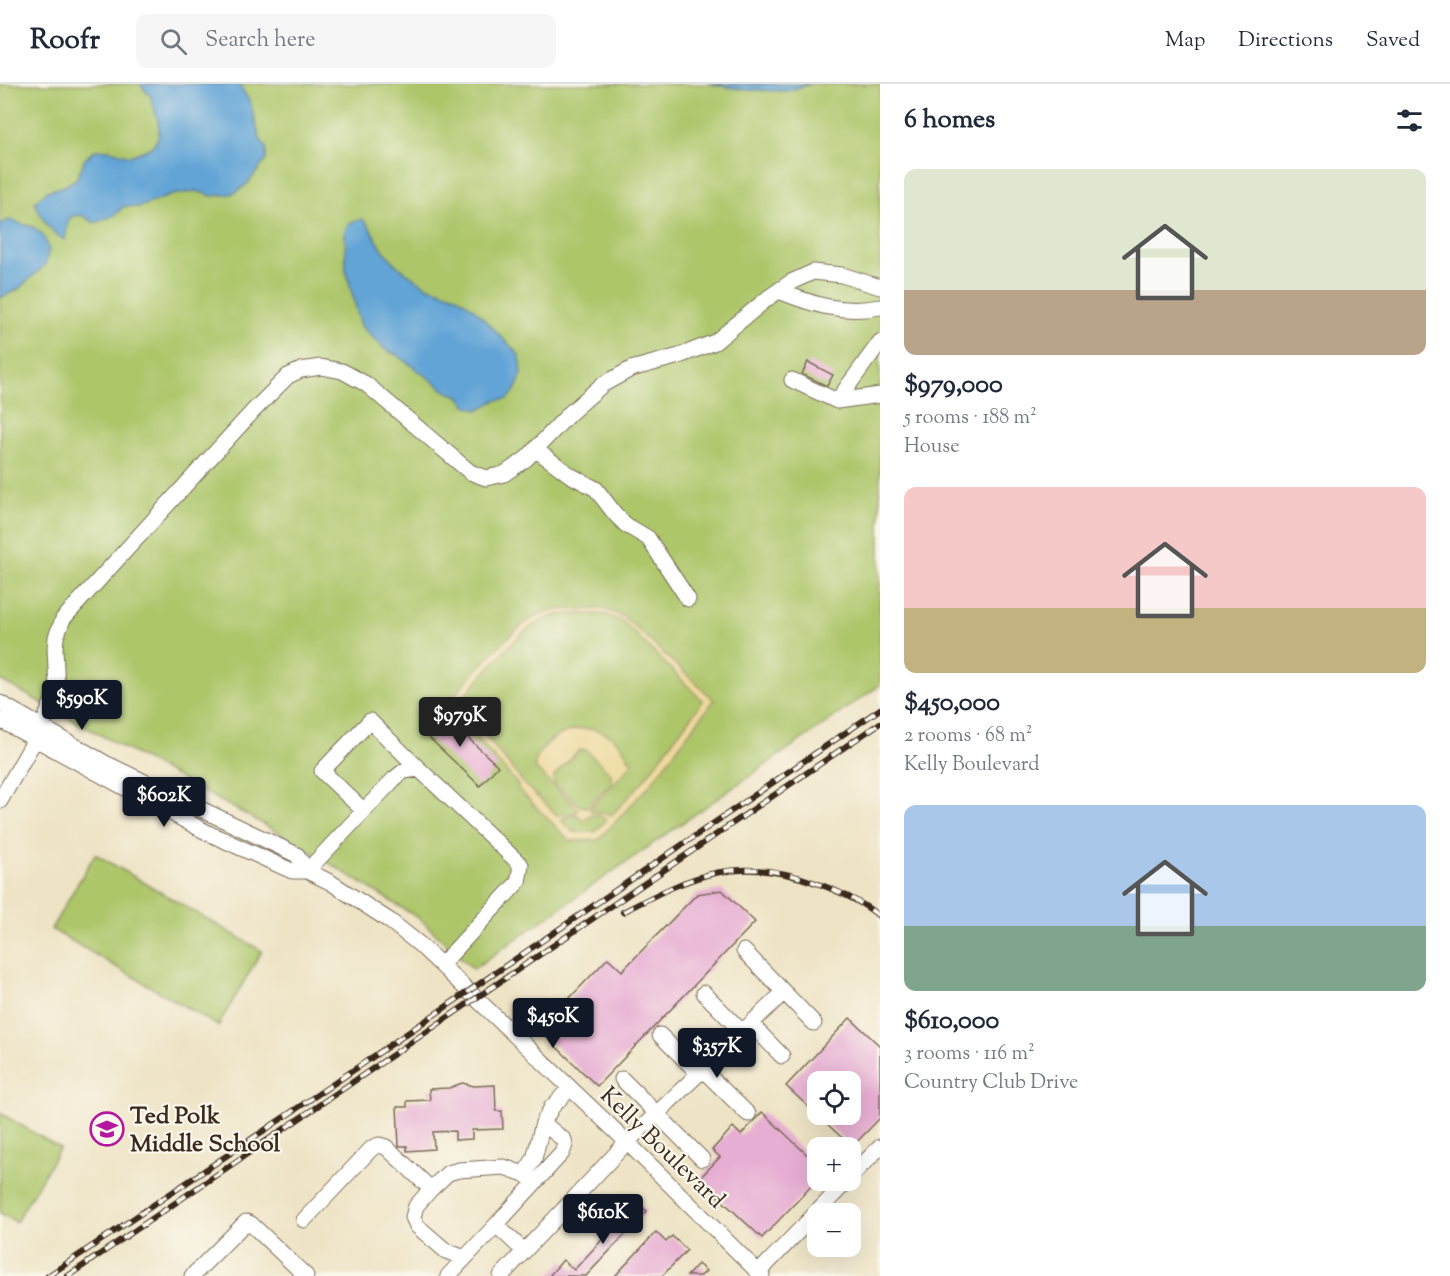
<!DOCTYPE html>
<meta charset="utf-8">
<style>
:root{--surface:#fff;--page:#f6f6f7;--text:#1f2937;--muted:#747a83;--line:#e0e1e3;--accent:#111827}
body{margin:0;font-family:"Sorts Mill Goudy",serif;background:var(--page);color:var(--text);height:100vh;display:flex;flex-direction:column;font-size:22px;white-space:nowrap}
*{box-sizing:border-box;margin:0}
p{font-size:20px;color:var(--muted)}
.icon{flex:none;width:33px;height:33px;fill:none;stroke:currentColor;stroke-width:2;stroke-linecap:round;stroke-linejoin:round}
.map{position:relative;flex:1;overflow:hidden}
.drawer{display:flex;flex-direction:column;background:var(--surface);width:570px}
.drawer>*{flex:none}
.tools{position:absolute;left:807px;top:987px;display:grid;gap:12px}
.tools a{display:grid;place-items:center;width:54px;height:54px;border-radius:12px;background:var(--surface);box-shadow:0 6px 24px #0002;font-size:30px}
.price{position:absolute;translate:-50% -51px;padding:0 14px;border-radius:6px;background:var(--accent);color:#fff;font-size:20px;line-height:39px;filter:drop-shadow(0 2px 3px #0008)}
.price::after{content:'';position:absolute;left:50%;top:36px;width:18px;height:14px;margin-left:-9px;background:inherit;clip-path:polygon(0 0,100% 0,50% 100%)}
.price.active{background:#222;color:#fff}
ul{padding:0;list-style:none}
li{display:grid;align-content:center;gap:12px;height:318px;padding:0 24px}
li span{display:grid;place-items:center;height:186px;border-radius:12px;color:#555}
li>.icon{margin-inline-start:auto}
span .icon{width:108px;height:108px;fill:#fffc;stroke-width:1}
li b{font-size:26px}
h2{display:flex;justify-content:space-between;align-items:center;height:72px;padding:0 24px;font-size:26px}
header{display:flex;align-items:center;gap:36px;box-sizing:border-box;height:84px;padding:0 30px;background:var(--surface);border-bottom:2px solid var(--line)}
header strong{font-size:28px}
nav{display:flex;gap:33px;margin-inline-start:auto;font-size:21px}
.search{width:420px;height:54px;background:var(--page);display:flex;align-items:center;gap:15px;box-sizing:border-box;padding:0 21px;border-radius:12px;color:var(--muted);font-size:22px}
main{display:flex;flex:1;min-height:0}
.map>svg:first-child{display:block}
</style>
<header>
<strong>Roofr</strong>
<div class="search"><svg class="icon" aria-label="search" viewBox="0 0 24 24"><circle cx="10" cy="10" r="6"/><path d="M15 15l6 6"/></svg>Search here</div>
<nav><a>Map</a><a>Directions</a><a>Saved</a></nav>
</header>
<main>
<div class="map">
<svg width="880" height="1192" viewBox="0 0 880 1192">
<rect width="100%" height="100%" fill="#fbf7ec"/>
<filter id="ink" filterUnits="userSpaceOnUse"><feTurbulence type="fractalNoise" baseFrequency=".0167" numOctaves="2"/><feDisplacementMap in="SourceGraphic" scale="12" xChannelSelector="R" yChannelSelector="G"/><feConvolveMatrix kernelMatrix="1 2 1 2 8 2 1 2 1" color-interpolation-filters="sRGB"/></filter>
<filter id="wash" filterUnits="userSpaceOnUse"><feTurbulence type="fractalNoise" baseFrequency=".008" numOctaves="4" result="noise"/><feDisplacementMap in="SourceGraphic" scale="24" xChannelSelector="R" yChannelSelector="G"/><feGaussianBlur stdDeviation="1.35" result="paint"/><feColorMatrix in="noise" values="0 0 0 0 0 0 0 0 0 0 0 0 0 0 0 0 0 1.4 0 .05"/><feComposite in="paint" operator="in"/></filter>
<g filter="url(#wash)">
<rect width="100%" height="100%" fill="#eee3c5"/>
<path fill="#adc66b" stroke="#747844" stroke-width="1.5" d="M 0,0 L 880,0 L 880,601 L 473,885 L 420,835 L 292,756 L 0,596 Z
M 95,770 L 262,867 L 218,942 L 51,845 Z
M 0,1029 L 60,1064 L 16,1138 L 0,1129 Z"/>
<path fill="#eeda9e" stroke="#94825e" stroke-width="1.5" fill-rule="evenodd" d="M 601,524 L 624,533 L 714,616 L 649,702 L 598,756 L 570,757 L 518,705 L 518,701 L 473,649 L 481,642 L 454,611 C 477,587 520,531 553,526 C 566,525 584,526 599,525 ZM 604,530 L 622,537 L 703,617 L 642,698 L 612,731 L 591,727 L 590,725 L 632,680 C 626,669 621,658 609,651 C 581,635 541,651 534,683 L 578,726 L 576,729 L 557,731 L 526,702 L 485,651 L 494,643 L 465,611 C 487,587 524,537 557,531 C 571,529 589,530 604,530 ZM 579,666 L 586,666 L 611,690 L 612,698 L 588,723 L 579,722 L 554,700 L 554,692 ZM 577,731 L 584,736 L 590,731 L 599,731 L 606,736 L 595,748 L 573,748 L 561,736 L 565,733 Z"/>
<path fill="#62a4d6" stroke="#4e677a" stroke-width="1.5" d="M 140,0 L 239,0 L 250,18 L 260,55 L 266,63 L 266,76 L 248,99 L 238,107 L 231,110 L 212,112 L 197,107 L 172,111 L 139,123 L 124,122 L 115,131 L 95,139 L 81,131 L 72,132 L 68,137 L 65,156 C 52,150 39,132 35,118 L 47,107 L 65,102 L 77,94 L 85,75 L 95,66 L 110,66 L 130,72 C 136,69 142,68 148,65 C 169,53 154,28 151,13 Z
M 708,0 L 811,0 L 787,7 L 746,6 Z
M 362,135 L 368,141 L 381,163 L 396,181 L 426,202 L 456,212 L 473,224 L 519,271 C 525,287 519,304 508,315 L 496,316 L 478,326 L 466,321 L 459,312 L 448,308 L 397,271 L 386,266 L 361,242 L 346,187 L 345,147 L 349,139 Z
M 9,136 L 33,143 L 43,151 L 49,166 L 45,181 L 17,206 L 0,214 L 0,140 Z"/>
<g id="blocks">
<path fill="#e7aed3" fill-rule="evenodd" d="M 808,278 L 833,291 L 827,302 L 802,290 Z
M 439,627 L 498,682 L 480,702 L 421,646 Z
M 722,806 L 755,838 L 597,1002 L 539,946 L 608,874 L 622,887 L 697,810 Z
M 850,934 L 880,962 L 880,1034 L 852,1063 L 786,1002 ZM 818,998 L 850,998 L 850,1030 L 818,1030 Z
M 462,999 L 474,1002 L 495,1001 L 496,1027 L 502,1027 L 503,1045 L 472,1046 L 472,1055 L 455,1056 L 455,1047 L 433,1048 L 434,1065 L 407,1067 L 407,1062 L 399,1062 L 397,1023 L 407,1023 L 407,1017 L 430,1016 L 429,1005 L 449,1004 Z
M 762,1028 L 818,1081 L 818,1095 L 762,1154 L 699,1095 L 720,1073 L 712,1066 L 733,1043 L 741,1051 Z
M 637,1118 L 647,1127 L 586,1192 L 549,1192 L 563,1176 L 574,1186 Z
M 656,1148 L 666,1158 L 672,1152 L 687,1166 L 662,1192 L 615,1192 Z
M 698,1180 L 706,1187 L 701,1192 L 687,1192 Z"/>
</g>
</g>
<g filter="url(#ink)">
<use href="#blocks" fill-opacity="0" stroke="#7a6b58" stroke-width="1.5"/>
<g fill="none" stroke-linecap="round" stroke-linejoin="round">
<g stroke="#7a6b58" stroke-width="17">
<path id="minor" d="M 779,207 C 814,221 842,230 880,223
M 792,296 L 837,317 L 880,258
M 837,317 L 880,311
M 535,365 L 570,391 L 596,405 L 615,430 L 626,441 L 648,454 L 688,515
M 0,619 L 105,679 L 297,771 L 307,787
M 0,636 L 208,749 L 292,787 L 307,787 L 330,798 L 390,837 L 419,860 L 627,1058 L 762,1192
M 0,717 L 42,643 L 57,606 L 55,564 L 56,553 L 63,535 L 254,326 L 288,292 L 301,286 L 321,283 L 342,287 L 366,300 L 470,388 L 486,394 L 504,390 L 526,375 L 570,329 L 602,301 L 631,285 L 679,272 L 715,258 L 768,214 L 791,198 L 813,188 L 842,191 L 880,203
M 364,727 L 322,687 L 370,637 L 419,685
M 307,787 L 394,695 L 404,687 L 419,685 L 521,781 L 518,798 L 442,880
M 744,867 L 814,939
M 704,909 L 742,948
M 751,940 L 782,972
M 660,951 L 699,990
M 703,986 L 748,1030
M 622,995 L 702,1075
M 524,1090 L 534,1075 L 543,1039
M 850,1093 L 880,1063
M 431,1105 L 416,1122 L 413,1133 L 417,1142 L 446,1167 L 465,1174
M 304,1136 L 372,1064 L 379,1061 L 386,1063 L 431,1105 L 448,1089 L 459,1086 L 504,1083 L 524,1090 L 535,1098
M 496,1141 L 562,1069 L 565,1061 L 564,1056 L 543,1039 L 552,1023 L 570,1004
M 759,1188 L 848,1096
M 192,1192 L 246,1138 L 251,1140 L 306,1192
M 448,1192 L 496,1141 L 524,1167
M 501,1192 L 627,1058 L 784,908"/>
</g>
<use href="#minor" stroke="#fff" stroke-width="15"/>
<g stroke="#3b2a1e" stroke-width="6">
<path id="rail" d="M 623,828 C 694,790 739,770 819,800 C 840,808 863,818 880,833
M 48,1192 L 345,992 L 880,625
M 68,1192 L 880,639"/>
</g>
<use href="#rail" stroke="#fbf7ec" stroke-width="4" stroke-dasharray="11" stroke-linecap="butt"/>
</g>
</g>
<defs>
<g id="school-ring" transform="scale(1.725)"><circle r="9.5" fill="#fbf7ec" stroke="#b5179e" stroke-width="1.5"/><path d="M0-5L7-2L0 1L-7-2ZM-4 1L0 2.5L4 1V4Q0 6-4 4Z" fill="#b5179e"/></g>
</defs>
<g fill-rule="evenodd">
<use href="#school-ring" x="107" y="1045"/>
</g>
<g text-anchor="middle" stroke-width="4.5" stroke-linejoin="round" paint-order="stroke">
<g font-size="24" font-weight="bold" fill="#3b2a1e" stroke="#fbf7ec" text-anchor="start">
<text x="130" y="1039">Ted Polk<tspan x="130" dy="28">Middle School</tspan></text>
</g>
<g font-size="24" fill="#3b2a1e" stroke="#fbf7ec">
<text transform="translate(663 1063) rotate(44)" y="8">Kelly Boulevard</text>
</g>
</g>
</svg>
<div class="tools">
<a><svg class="icon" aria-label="locate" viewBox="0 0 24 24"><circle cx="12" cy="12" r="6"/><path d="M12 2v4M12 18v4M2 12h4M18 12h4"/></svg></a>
<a>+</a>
<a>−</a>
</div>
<b class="price" style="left:82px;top:647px">$590K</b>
<b class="price active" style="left:460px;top:664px">$979K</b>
<b class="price" style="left:164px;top:744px">$602K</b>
<b class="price" style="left:553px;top:965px">$450K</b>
<b class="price" style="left:717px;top:995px">$357K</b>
<b class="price" style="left:603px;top:1161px">$610K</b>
</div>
<section class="drawer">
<h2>6 homes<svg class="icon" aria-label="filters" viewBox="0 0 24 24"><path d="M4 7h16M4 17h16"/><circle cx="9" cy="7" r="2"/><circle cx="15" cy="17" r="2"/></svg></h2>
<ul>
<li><span style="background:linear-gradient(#dfe7d0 65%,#b9a48a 0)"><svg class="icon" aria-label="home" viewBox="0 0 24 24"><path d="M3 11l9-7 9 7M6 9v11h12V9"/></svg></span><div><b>$979,000</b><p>5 rooms · 188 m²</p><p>House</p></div></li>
<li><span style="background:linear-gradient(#f6c9c9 65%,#c2b280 0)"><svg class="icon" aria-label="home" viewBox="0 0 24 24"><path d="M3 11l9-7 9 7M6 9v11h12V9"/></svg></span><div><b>$450,000</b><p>2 rooms · 68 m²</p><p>Kelly Boulevard</p></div></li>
<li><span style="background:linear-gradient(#a9c7e8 65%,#7fa58c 0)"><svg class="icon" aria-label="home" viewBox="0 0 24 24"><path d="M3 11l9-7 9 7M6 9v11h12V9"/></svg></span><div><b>$610,000</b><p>3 rooms · 116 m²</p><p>Country Club Drive</p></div></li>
</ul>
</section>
</main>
